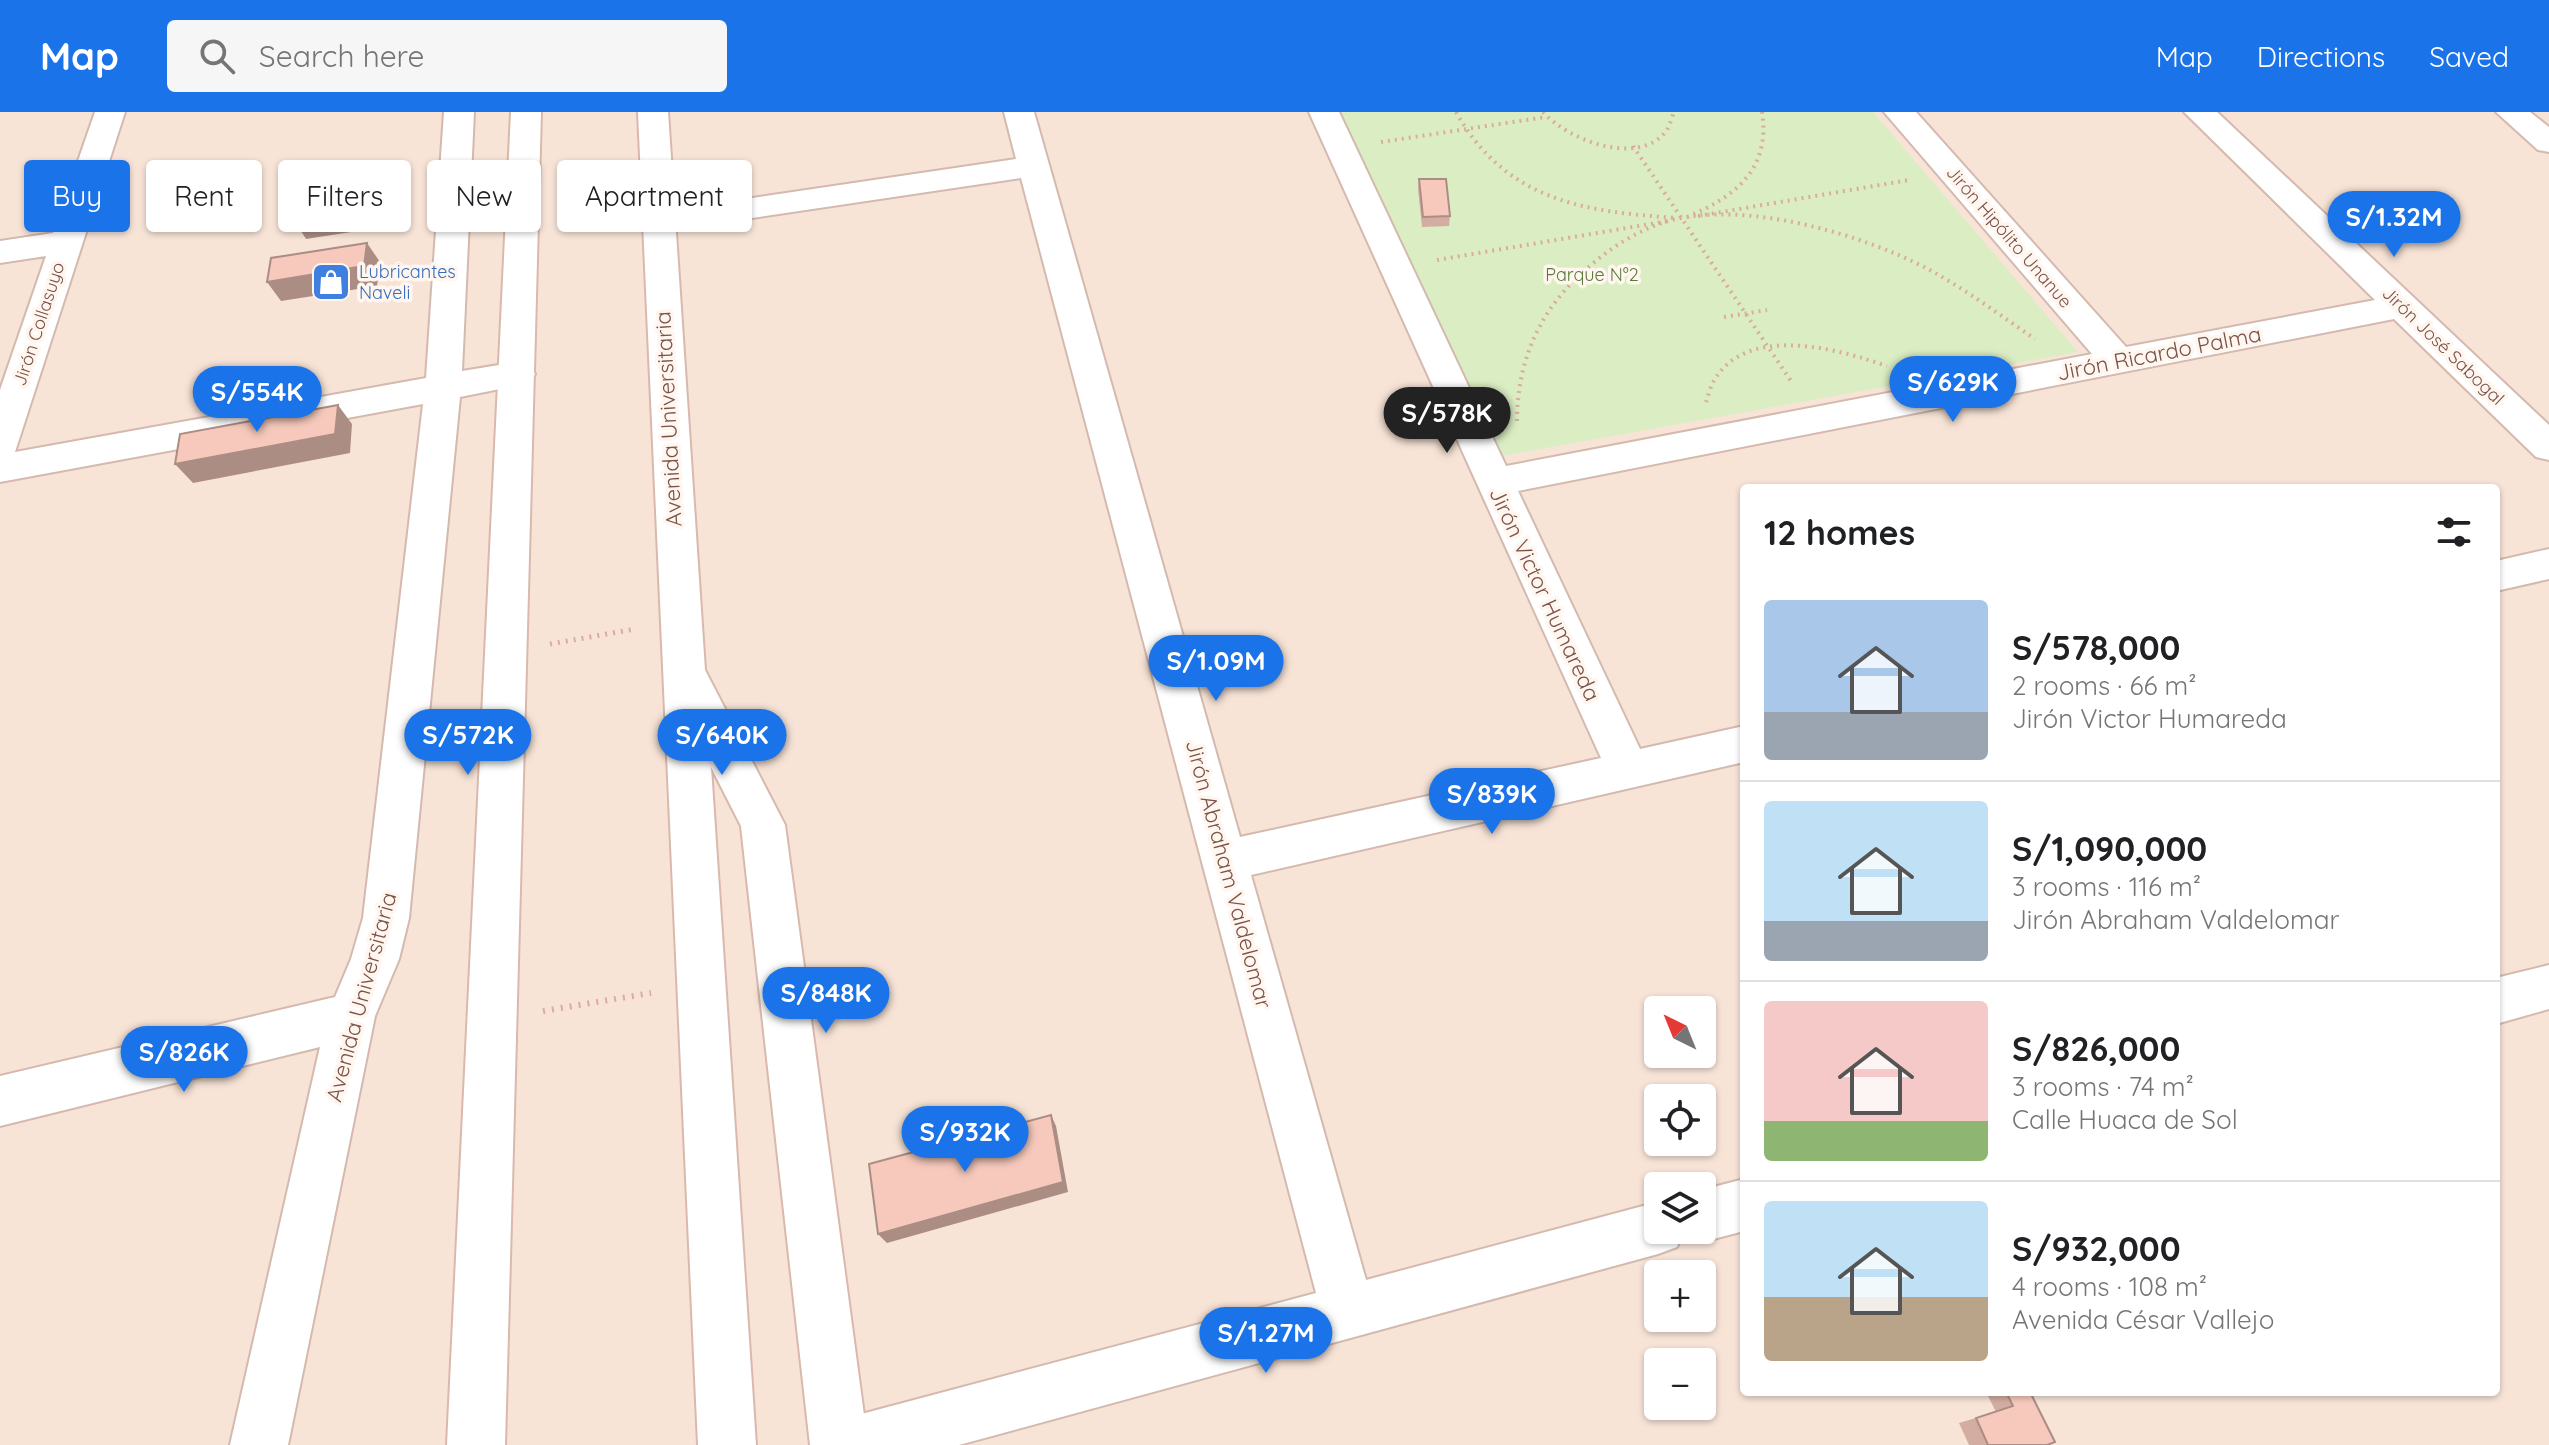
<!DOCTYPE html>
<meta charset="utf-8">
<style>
:root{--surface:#fff;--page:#f6f6f6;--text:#202124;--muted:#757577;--line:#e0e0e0;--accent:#1a73e8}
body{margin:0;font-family:Quicksand,sans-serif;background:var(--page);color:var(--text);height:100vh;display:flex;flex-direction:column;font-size:30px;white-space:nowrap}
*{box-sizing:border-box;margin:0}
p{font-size:26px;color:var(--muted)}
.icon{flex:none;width:44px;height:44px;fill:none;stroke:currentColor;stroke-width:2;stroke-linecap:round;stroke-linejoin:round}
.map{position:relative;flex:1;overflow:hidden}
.drawer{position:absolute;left:1740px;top:372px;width:760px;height:912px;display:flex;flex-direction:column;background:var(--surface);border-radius:8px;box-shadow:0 2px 6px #0004}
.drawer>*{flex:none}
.guide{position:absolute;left:24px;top:48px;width:760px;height:72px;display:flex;gap:16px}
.needle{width:52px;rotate:317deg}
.fabs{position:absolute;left:1644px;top:884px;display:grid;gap:16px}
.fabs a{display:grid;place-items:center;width:72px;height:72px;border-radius:8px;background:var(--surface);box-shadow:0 2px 6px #0004;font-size:40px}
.price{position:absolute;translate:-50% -68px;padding:0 18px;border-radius:28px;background:var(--accent);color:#fff;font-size:26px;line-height:52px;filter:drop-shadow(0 2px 4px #0008)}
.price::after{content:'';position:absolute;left:50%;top:48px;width:24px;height:18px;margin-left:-12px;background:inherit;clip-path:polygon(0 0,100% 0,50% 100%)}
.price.on{background:#222;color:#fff}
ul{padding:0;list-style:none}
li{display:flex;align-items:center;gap:24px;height:200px;padding:0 24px}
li+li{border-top:2px solid var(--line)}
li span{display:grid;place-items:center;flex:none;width:224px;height:160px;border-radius:8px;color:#555}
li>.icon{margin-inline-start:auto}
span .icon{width:96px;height:96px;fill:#fffc;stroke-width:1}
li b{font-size:34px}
h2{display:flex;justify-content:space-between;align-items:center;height:96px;padding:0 24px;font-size:34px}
.tag{padding:0 28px;border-radius:8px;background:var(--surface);box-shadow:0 2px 6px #0004;font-size:28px;line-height:72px}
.tag.on{background:var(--accent);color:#fff}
header{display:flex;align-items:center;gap:48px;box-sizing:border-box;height:112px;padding:0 40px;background:var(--accent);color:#fff}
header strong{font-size:38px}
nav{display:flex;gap:44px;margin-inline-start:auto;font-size:28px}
.search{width:560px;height:72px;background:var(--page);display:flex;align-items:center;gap:20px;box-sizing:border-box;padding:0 28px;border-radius:8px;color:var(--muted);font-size:30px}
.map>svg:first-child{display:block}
</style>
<header>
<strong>Map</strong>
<div class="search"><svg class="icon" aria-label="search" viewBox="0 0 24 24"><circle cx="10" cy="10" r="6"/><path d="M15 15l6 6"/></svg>Search here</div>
<nav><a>Map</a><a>Directions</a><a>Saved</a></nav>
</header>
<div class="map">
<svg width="2549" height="1333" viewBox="0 0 2549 1333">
<rect width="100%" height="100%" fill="#fef1e7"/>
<path fill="#f8e4d7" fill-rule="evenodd" d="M 0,0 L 2549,0 L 2549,1333 L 0,1333 ZM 1744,376 L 2496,376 L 2496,1280 L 1744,1280 ZM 1658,898 L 1702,898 L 1702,942 L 1658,942 ZM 1658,986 L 1702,986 L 1702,1030 L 1658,1030 ZM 1658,1074 L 1702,1074 L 1702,1118 L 1658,1118 ZM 1658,1162 L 1702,1162 L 1702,1206 L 1658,1206 ZM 1658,1250 L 1702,1250 L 1702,1294 L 1658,1294 Z"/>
<path fill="#dbedc3" d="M 1335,0 L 1873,0 L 2078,240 L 1496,345 Z"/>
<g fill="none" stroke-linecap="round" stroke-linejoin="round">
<g stroke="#d4b9ae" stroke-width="4">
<path id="minor" d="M 95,0 L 125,0 L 15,340 L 426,266 L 444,0 L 474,0 L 462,259 L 517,250 L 530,253 L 535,262 L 530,271 L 460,285 L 409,806 L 399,847 L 375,904 L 288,1333 L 230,1333 L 320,935 L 0,1014 L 0,964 L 335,885 L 351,847 L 363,806 L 423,292 L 0,370 L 0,278 L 46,144 L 0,151 L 0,129 L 53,121 Z
M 1004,0 L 1034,0 L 1240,725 L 1601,646 L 1309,0 L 1339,0 L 1506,354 L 2092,242 L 1884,0 L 1916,0 L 2126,235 L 2375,188 L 2184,0 L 2217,0 L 2549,313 L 2549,348 L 2536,345 L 2394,207 L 1518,379 L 1640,637 L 1744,614 L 1744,650 L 1251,763 L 1366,1168 L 1658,1090 L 1658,1118 L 1702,1118 L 1702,1078 L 1744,1067 L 1744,1119 L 1702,1130 L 1683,1121 L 1677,1135 L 1658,1142 L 959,1333 L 825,1333 L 834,1313 L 854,1304 L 1316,1181 L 1021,66 L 657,120 L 645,117 L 641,110 L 645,103 L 657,100 L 1016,47 Z
M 2549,437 L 2549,467 L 2496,479 L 2496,449 Z
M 2549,853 L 2549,897 L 2496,912 L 2496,866 Z"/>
</g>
<g stroke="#d4b9ae" stroke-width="4">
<path id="tertiary" d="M 2496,0 L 2530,0 L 2549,15 L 2549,40 L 2538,38 Z"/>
</g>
<g stroke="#d9b9ad" stroke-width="4">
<path id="secondary" d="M 511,0 L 541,0 L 505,1333 L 447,1333 Z
M 638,0 L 668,0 L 705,558 L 785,713 L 868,1333 L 810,1333 L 741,714 L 711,655 L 756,1333 L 698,1333 Z"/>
</g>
<path stroke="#dbac9e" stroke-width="4" stroke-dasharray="2 5" stroke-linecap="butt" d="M 1456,0 C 1506,89 1584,100 1678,106
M 1543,0 C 1568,28 1639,56 1667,18 C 1670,13 1672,5 1674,0
M 1381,30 L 1546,5
M 1633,34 L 1793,272
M 562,99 L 615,90
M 1698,104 L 1909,68
M 1687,105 C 1735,85 1771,57 1762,0
M 1437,148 L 1668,109
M 1724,205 L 1767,198
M 1706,290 C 1709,283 1710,274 1715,267 C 1749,212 1838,237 1887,254
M 1517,309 C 1517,252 1538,201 1580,163 C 1605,139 1635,119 1668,109 C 1744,88 1859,121 1928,157 C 1965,177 2000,203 2035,227"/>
<path stroke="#dbac9e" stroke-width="5" stroke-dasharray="2 6" stroke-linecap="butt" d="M 550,532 L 635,517"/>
<path stroke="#dbac9e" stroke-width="6" stroke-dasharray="2 7" stroke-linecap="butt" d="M 543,899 L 651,881"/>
<use href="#minor" fill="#fff" fill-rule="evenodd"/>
<use href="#tertiary" fill="#fff" fill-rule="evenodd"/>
<use href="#secondary" fill="#fff" fill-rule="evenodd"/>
</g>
<path fill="#d4ada2" d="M 1419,67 L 1450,104 L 1449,114 L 1422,115 L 1418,77 Z
M 1986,1280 L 2030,1280 L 2047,1333 L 1969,1333 L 1959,1311 L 1996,1300 Z"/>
<path fill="#ac8d84" d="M 374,92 L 380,102 L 377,116 L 306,127 L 299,116 Z
M 367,131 L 380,150 L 377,174 L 281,189 L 267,170 Z
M 338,293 L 352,312 L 350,341 L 193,371 L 175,352 Z
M 1051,1003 L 1056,1014 L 1068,1080 L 887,1131 L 878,1122 Z"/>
<path fill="#f6c9bc" stroke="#ac8d84" stroke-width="2" d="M 1419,67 L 1446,67 L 1450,104 L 1423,105 Z
M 374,92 L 371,106 L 299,116 L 302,102 Z
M 367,131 L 364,154 L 267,170 L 271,146 Z
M 338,293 L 335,322 L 175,352 L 180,322 Z
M 1051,1003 L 1063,1070 L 878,1122 L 869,1052 Z
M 2006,1280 L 2030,1280 L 2055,1330 L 2047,1333 L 1988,1333 L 1976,1306 L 2013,1294 Z"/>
<defs>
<g id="shop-square" transform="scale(2)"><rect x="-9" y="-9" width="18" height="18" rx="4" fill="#3f7fe0" stroke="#fff6ef"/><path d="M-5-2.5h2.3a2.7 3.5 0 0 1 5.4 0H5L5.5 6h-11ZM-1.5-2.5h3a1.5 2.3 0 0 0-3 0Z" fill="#fff"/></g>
</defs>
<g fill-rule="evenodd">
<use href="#shop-square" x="331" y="170"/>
</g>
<g text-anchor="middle" stroke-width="7" stroke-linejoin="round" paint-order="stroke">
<g font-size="18" fill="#7a5248" stroke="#fff6ef">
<text transform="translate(2009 125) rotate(49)" y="6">Jirón Hipólito Unanue</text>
<text transform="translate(39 212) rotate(-72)" y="6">Jirón Collasuyo</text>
<text transform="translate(2443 234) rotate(44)" y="6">Jirón José Sabogal</text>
</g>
<g font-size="18" fill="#366cbe" stroke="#fff6ef" text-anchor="start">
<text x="359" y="166">Lubricantes<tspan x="359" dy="21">Naveli</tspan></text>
</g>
<g font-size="18" fill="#597a3c" stroke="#fff6ef">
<text x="1592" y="169">Parque N°2</text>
</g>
<g font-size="22" fill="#7a5248" stroke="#fff6ef">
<text transform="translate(2159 241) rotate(-11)" y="8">Jirón Ricardo Palma</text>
<text transform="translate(668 307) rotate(-93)" y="8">Avenida Universitaria</text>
<text transform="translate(1545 482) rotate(65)" y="8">Jirón Victor Humareda</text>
<text transform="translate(1229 762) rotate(75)" y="8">Jirón Abraham Valdelomar</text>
<text transform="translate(361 885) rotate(-75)" y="8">Avenida Universitaria</text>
</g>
</g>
</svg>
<div class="fabs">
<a><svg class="needle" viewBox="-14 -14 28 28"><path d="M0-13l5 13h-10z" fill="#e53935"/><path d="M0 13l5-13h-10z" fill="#757577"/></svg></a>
<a><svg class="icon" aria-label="locate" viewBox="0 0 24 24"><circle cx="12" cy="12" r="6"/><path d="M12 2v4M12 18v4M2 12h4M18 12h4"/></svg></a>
<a><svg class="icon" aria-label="layers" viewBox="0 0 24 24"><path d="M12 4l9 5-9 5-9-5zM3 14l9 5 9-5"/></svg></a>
<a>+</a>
<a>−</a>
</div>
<b class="price" style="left:2394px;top:147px">S/1.32M</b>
<b class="price" style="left:1953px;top:312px">S/629K</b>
<b class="price" style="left:257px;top:322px">S/554K</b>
<b class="price on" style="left:1447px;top:343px">S/578K</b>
<b class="price" style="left:1216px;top:591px">S/1.09M</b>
<b class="price" style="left:468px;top:665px">S/572K</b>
<b class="price" style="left:722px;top:665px">S/640K</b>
<b class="price" style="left:1492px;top:724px">S/839K</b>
<b class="price" style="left:826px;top:923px">S/848K</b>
<b class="price" style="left:184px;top:982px">S/826K</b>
<b class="price" style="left:965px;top:1062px">S/932K</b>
<b class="price" style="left:1266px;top:1263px">S/1.27M</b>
<div class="guide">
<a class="tag on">Buy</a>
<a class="tag">Rent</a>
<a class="tag">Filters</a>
<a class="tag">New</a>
<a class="tag">Apartment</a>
</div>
<section class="drawer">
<h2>12 homes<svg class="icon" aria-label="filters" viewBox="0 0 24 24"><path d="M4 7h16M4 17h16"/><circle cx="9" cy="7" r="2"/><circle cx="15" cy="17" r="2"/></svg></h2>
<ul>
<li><span style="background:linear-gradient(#a9c7e8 70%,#9aa5b1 0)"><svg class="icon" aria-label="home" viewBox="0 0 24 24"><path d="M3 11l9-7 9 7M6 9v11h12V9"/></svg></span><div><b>S/578,000</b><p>2 rooms · 66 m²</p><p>Jirón Victor Humareda</p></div></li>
<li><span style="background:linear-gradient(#bfe0f5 75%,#9aa5b1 0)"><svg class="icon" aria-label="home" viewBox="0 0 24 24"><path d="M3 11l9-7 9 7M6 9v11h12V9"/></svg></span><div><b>S/1,090,000</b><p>3 rooms · 116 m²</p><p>Jirón Abraham Valdelomar</p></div></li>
<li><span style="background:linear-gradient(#f6c9c9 75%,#8fb573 0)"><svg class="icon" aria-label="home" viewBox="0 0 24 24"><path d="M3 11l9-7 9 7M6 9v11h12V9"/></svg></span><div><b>S/826,000</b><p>3 rooms · 74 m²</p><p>Calle Huaca de Sol</p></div></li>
<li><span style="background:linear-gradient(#bfe0f5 60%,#b9a48a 0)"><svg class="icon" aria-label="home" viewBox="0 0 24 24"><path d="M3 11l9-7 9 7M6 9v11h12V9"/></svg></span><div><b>S/932,000</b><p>4 rooms · 108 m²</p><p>Avenida César Vallejo</p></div></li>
</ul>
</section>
</div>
